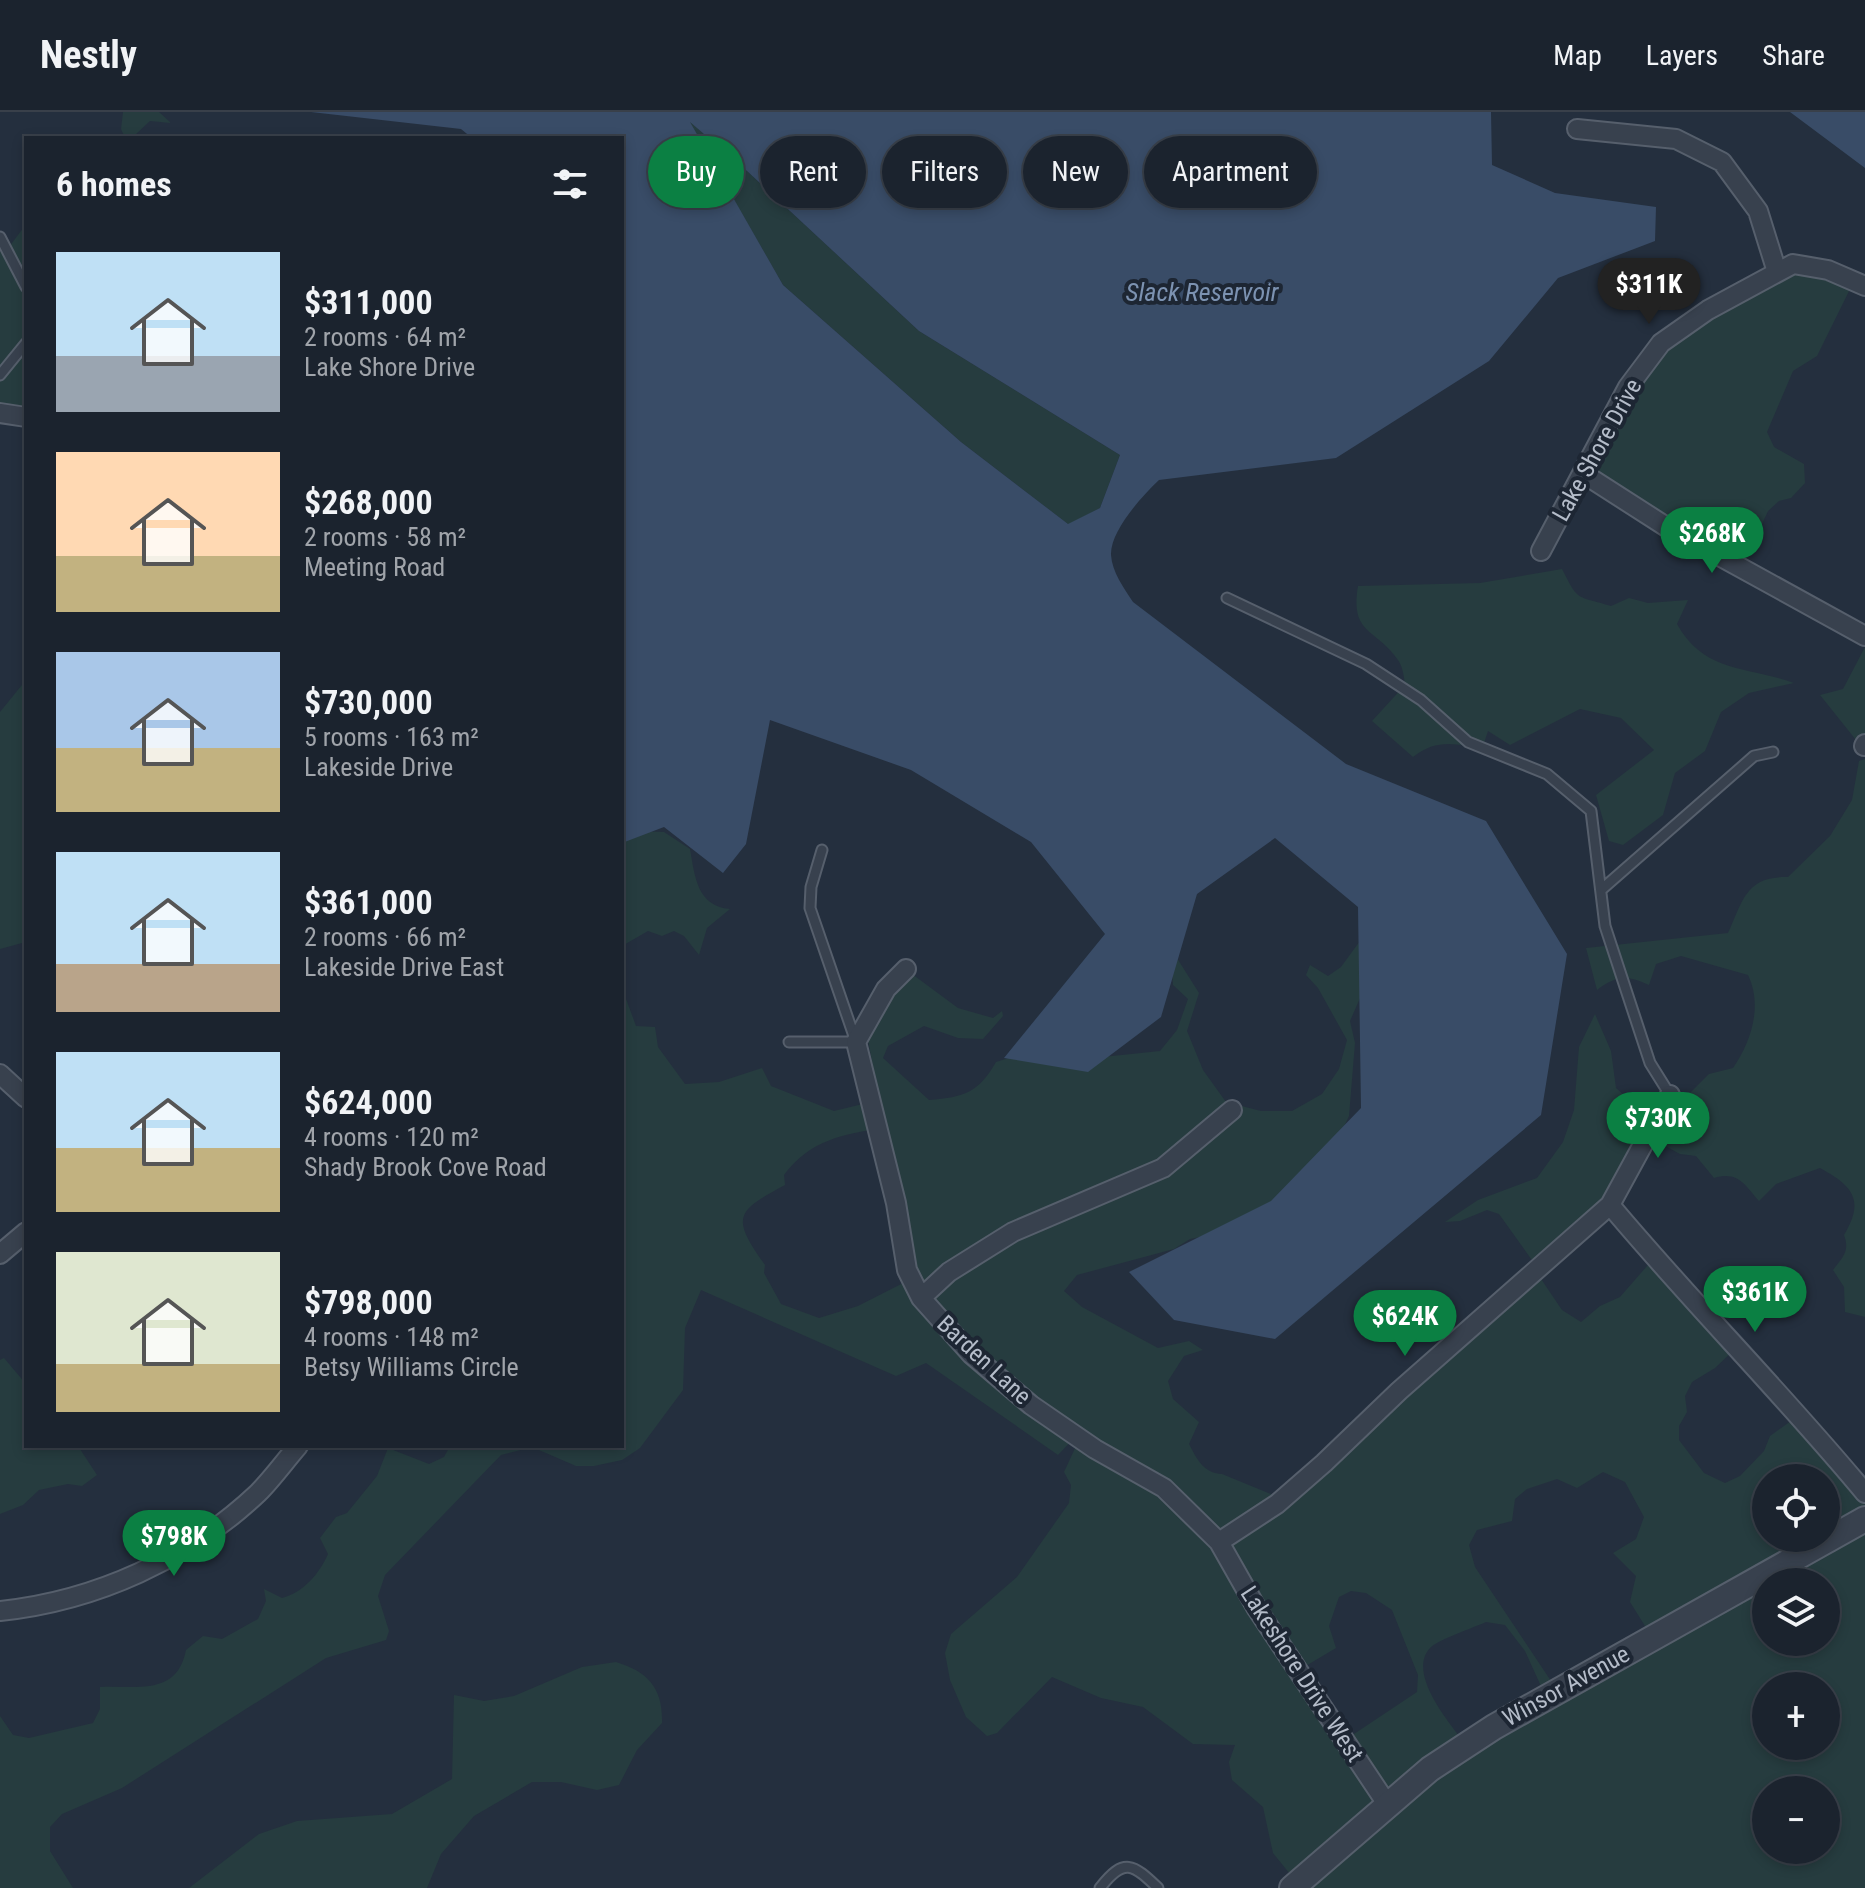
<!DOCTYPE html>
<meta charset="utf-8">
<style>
:root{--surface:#1b232e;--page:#282f3a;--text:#f1f3f6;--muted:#a0a4aa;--line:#39404a;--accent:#0b8043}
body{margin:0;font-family:"Roboto Condensed",sans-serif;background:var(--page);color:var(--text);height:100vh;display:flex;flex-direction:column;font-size:30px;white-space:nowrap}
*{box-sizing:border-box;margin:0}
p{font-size:26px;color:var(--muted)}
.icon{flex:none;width:44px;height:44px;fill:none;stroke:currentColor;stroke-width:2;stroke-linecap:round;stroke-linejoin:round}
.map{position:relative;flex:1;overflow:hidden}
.sheet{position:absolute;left:24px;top:24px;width:600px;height:1312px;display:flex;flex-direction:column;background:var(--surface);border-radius:0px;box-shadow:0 4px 12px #0003,0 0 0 2px var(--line)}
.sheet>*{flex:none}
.top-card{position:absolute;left:648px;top:24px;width:760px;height:72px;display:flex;gap:16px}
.tools{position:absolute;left:1752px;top:1352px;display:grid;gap:16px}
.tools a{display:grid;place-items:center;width:88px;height:88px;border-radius:50%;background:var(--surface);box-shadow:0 4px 12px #0003,0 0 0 2px var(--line);font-size:40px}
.price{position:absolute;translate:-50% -68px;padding:0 18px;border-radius:28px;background:var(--accent);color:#fff;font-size:26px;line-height:52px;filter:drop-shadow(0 2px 4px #0008)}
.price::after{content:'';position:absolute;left:50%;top:48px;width:24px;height:18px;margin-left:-12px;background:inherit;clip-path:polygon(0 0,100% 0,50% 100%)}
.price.current{background:#222;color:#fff}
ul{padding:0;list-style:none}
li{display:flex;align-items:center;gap:24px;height:200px;padding:0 32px}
li span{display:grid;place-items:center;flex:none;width:224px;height:160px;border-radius:0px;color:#555}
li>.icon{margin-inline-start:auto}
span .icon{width:96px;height:96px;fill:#fffc;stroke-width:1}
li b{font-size:34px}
h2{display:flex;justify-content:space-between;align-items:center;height:96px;padding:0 32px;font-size:34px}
.pill{padding:0 28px;border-radius:36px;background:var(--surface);box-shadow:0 4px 12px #0003,0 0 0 2px var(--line);font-size:28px;line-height:72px}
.pill.current{background:var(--accent);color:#fff}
header{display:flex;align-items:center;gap:48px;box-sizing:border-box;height:112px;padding:0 40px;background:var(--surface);border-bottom:2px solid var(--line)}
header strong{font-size:38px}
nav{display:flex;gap:44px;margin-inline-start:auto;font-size:28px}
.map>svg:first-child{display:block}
</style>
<header>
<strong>Nestly</strong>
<nav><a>Map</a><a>Layers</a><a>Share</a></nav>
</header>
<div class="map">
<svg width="1865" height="1776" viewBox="0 0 1865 1776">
<rect width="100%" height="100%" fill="#242f3e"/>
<path fill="#263c3f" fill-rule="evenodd" d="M 123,0 L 159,0 L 171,11 L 150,9 L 135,23 L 125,26 L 121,17 Z
M 688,8 L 747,59 L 919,219 L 1120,343 L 1100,396 L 1069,413 L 961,330 L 783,173 Z
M 24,115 L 26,137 L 26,304 L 0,300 L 0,140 L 9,135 Z
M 1785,154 L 1853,171 L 1817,244 L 1793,259 L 1767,320 L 1774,335 L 1804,352 L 1805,371 L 1791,386 L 1779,389 L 1768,399 L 1744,451 L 1585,355 L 1663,227 Z
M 1562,457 C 1579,490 1575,483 1611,494 L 1629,486 L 1648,491 L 1688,488 L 1677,512 C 1705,562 1748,554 1794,571 L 1749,581 L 1721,600 L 1705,639 L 1675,661 L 1663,703 L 1623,733 L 1609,729 L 1596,683 L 1654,638 L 1621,606 L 1580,597 L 1510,633 L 1488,619 L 1482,637 C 1456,631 1435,627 1413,645 L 1372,609 L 1405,573 C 1404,565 1403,555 1398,548 C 1375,515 1350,523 1358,474 L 1480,471 Z
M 1865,535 L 1865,628 L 1860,633 L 1820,583 L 1843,577 Z
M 26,568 L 26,833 L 22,831 L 0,837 L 0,600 Z
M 1865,647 L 1865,1205 L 1845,1200 L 1844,1175 L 1833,1158 C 1843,1145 1850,1139 1844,1123 C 1865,1088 1853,1074 1820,1056 L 1776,1072 L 1759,1089 C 1744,1072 1738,1059 1714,1066 L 1696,1044 L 1680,1042 L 1647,1024 L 1609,1091 L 1533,1155 L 1562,1198 L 1581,1210 L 1600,1194 L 1620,1185 L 1654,1146 L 1735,1237 L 1715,1256 L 1692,1270 L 1685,1284 L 1687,1300 L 1679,1314 L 1679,1328 L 1704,1361 L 1725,1371 L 1740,1364 L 1764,1339 L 1770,1324 L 1798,1304 L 1865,1383 L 1865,1776 L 1288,1776 L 1294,1767 L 1273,1741 L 1263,1695 L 1232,1668 L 1229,1650 L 1235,1633 L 1193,1632 L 1143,1595 L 1101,1586 L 1052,1565 L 997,1621 L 987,1624 L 966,1605 L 950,1568 L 945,1541 L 951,1522 L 1017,1465 L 1069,1391 L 1071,1373 L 1064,1360 L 1078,1330 L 1075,1325 L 1058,1343 L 926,1251 L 896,1264 L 701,1178 L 685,1216 L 683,1278 L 640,1336 L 622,1348 L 594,1354 L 576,1354 L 532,1335 L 501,1343 L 385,1463 L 378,1484 L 389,1519 L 386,1528 L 326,1546 L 122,1676 L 62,1702 L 50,1715 L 50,1739 L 73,1776 L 0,1776 L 0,1604 L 13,1623 L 29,1626 L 93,1611 L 100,1597 L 100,1575 C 135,1573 177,1585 186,1538 L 203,1524 L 222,1527 L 258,1507 L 266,1489 L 264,1477 L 282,1486 C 304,1480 319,1462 328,1442 L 320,1426 L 336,1405 L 347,1401 L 377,1364 L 388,1336 L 429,1352 L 444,1345 L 450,1334 L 622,1334 L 622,876 L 636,914 L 655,915 L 658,935 L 685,972 L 719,970 L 762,956 L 771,974 L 834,999 L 871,990 L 878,981 L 868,928 L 890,880 L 912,862 L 958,896 L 993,906 L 1002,899 L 1003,904 L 983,927 L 958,926 L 924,914 L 888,934 L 883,946 L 929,988 C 965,985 978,981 996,950 L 1012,945 L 1074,948 L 1160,939 L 1177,918 L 1188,887 L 1173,873 L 1170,835 L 1199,881 L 1187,919 L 1203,958 L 1226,990 L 1261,999 L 1292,999 L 1322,982 L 1339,957 L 1347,928 L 1318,876 L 1306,863 L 1310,853 L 1328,864 L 1341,855 L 1368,818 L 1379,843 L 1350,909 L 1355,931 L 1349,1004 L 1325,1055 L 1302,1090 L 1216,1122 L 1190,1127 L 1174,1137 L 1077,1163 L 1064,1179 L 1082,1195 L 1158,1236 L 1189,1229 L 1203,1238 L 1184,1244 L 1168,1269 L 1173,1287 L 1199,1310 L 1189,1332 C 1197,1347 1203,1361 1222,1362 L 1278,1385 L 1534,1151 L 1499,1102 L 1487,1098 L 1460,1109 L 1445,1110 L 1478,1088 L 1537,1066 L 1563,1030 L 1574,998 L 1579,935 L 1595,902 L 1611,939 L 1616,976 L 1652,1008 L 1666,985 L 1691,980 L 1709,962 L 1733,956 C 1751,930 1763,894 1748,863 L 1681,844 L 1656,852 L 1649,873 C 1627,863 1617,863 1597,878 L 1586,836 L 1728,821 C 1743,788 1746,764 1788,765 L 1830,724 L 1852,688 L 1859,649 ZM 884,1016 L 909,1168 L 858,1194 L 819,1206 L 781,1192 L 764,1161 L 765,1153 C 731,1105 735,1100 785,1073 L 784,1063 C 810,1028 843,1022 884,1016 ZM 1603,1360 L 1625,1370 L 1644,1405 L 1636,1427 L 1613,1441 L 1636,1464 L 1630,1490 L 1650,1522 L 1555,1575 L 1475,1455 L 1469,1433 L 1477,1418 L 1512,1409 L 1515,1387 L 1527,1377 L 1557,1367 L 1577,1376 ZM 1766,1366 L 1826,1366 L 1826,1426 L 1766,1426 ZM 1766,1470 L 1826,1470 L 1826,1530 L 1766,1530 ZM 1351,1479 L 1366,1481 L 1392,1498 L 1418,1563 L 1417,1580 L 1345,1628 L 1299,1558 L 1336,1536 L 1329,1514 L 1339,1485 ZM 1486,1510 L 1505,1513 L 1525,1539 L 1545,1583 L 1463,1629 C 1448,1609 1407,1561 1430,1536 C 1439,1527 1473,1516 1486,1510 ZM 1766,1574 L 1826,1574 L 1826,1634 L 1766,1634 ZM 1766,1678 L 1826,1678 L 1826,1738 L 1766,1738 Z
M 637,719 L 664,720 L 690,737 C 695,765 697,794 730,797 L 707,816 L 699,843 L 684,824 L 674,819 L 662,824 L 648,819 L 622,834 L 622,727 Z
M 4,1246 L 26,1272 L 26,1334 L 78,1334 L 97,1363 L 82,1374 L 68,1372 L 39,1378 L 23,1393 L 0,1402 L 0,1248 Z
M 616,1550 C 649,1560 663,1577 662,1611 L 637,1638 L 619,1673 L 597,1678 L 561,1670 L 532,1670 L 474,1704 L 441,1742 L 427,1776 L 189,1776 L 259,1722 L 297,1709 L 392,1702 L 452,1667 L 454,1583 L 484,1589 L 514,1584 L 582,1555 Z"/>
<path fill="#394c67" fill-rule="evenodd" d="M 311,0 L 1491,0 L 1492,53 L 1555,81 L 1656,95 L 1655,129 L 1558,166 L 1489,249 L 1336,346 L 1159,368 C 1143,383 1110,419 1111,443 C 1112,460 1124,476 1133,490 L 1346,652 L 1486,709 L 1567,842 L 1541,1003 L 1275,1227 L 1174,1208 L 1129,1160 L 1271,1089 L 1361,996 L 1358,795 L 1275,726 L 1197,782 L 1161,905 L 1088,960 L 1004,946 L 1105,822 L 1031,730 L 911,658 L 770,608 L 746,732 L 723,761 L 664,715 L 622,731 L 622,26 L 472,26 L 461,17 ZM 690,10 L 747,59 L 919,219 L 1120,343 L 1100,396 L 1068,412 L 961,330 L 783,173 Z
M 1790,0 L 1865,0 L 1865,56 Z"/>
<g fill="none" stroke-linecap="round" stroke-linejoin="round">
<g stroke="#565f6c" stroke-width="13">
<path id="service" d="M 0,125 L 26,175
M 0,263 L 26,231
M 1227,486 L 1366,552 L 1421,588 L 1468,630 L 1547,662 L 1591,699 L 1605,814 L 1650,951 L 1670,983
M 1601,778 L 1754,644 L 1773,640
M 789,930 L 856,930 L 810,796 L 811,775 L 822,738
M 1100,1776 C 1124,1745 1133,1752 1158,1776"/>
</g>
<g stroke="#565f6c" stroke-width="22">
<path id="minor" d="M 1577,17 L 1676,27 L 1722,50 L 1758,99 L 1777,160
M 0,301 L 26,305
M 1584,362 L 1665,414 L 1865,524
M 1541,439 L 1628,275 L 1661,231 L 1708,198 L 1793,152 L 1828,158 L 1865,174
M 1864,634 L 1865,632
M 906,857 L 886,877 L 856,930 L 896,1091 L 907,1158 L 921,1186 L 971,1242 L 1031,1293 L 1095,1337 L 1164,1376 L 1219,1430 L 1257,1497 L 1387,1692
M 0,962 L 26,986
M 1610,1093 C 1692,1191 1783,1282 1865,1381
M 0,1142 L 26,1120
M 921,1186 L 949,1160 L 1013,1120 L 1163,1056 L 1232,998
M 1219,1430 L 1277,1392 L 1324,1351 L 1399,1279 L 1610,1093 L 1670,983
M 0,1499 C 96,1489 188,1447 258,1381 C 272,1367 285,1349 298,1334"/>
</g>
<g stroke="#565f6c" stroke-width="28">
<path id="tertiary" d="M 1292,1776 L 1430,1657 L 1494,1615 L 1865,1407"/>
</g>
<use href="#service" stroke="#38414e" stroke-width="9"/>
<use href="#minor" stroke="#38414e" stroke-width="18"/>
<use href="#tertiary" stroke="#38414e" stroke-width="24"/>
</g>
<g text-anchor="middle" stroke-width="8" stroke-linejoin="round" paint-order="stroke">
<g font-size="24" fill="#b4bcc9" stroke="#1d2633">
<text transform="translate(1597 338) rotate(-61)" y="8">Lake Shore Drive</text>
<text transform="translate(984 1248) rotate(43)" y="8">Barden Lane</text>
<text transform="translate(1302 1562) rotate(57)" y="8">Lakeshore Drive West</text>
<text transform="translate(1566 1574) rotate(-29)" y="8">Winsor Avenue</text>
</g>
<g font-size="26" font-style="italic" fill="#7c92b1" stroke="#1d2633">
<text x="1202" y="189">Slack Reservoir</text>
</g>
</g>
</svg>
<div class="tools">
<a><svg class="icon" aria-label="locate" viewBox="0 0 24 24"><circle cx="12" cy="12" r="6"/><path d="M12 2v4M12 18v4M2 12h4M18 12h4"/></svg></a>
<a><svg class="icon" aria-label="layers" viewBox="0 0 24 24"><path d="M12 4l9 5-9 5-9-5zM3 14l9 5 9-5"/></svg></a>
<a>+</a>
<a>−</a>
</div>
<b class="price current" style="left:1649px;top:214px">$311K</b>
<b class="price" style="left:1712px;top:463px">$268K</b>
<b class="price" style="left:1658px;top:1048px">$730K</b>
<b class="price" style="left:1755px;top:1222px">$361K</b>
<b class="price" style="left:1405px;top:1246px">$624K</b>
<b class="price" style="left:174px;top:1466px">$798K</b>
<div class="top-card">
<a class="pill current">Buy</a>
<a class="pill">Rent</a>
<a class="pill">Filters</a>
<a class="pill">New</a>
<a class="pill">Apartment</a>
</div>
<section class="sheet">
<h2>6 homes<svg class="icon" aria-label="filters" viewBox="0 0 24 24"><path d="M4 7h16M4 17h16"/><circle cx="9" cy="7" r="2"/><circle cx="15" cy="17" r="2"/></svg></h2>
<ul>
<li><span style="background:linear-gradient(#bfe0f5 65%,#9aa5b1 0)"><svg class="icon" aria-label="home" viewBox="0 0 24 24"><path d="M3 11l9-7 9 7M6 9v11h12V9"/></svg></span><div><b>$311,000</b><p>2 rooms · 64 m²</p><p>Lake Shore Drive</p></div></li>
<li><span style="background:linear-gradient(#ffd9b3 65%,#c2b280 0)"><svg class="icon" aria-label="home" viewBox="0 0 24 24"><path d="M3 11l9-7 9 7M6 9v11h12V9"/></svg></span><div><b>$268,000</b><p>2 rooms · 58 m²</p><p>Meeting Road</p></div></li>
<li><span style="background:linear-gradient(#a9c7e8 60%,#c2b280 0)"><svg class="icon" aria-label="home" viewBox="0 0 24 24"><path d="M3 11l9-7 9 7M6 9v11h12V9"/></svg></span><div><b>$730,000</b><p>5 rooms · 163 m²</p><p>Lakeside Drive</p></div></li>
<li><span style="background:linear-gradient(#bfe0f5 70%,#b9a48a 0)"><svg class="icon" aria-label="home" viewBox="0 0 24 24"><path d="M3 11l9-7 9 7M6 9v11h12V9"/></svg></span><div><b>$361,000</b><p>2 rooms · 66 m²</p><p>Lakeside Drive East</p></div></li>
<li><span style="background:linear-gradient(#bfe0f5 60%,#c2b280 0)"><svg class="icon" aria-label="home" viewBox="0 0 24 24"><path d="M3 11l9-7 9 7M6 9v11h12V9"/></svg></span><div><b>$624,000</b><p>4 rooms · 120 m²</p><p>Shady Brook Cove Road</p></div></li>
<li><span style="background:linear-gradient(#dfe7d0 70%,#c2b280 0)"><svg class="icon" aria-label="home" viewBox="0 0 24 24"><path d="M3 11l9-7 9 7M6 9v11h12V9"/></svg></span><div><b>$798,000</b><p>4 rooms · 148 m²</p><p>Betsy Williams Circle</p></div></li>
</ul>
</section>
</div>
